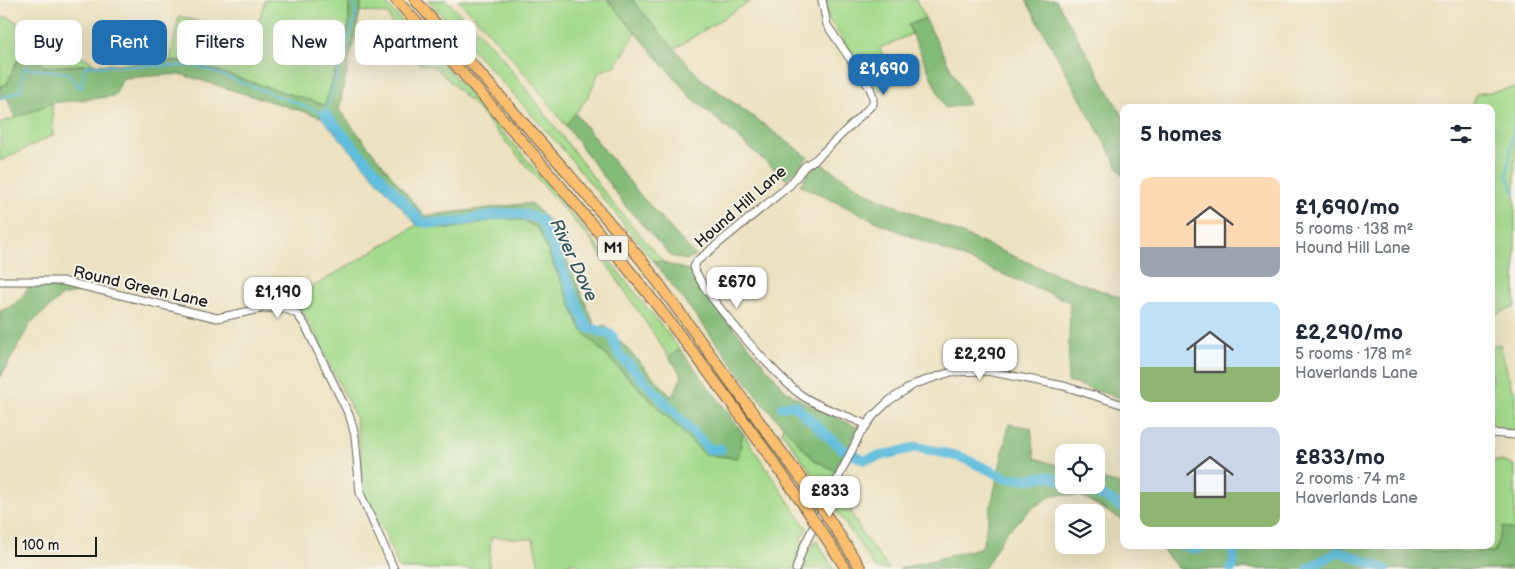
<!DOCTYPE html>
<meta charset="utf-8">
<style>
:root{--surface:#fff;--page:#f2f2f3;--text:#1f2937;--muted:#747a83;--accent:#1f6fb2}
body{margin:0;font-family:"Balsamiq Sans",sans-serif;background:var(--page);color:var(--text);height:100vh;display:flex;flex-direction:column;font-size:19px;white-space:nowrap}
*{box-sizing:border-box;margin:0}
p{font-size:16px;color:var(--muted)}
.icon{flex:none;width:28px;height:28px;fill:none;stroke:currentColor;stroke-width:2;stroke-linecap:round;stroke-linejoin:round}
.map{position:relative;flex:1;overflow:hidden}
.side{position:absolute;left:1120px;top:104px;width:375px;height:445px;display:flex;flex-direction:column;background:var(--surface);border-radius:10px;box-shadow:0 5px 20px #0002}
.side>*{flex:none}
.top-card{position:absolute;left:15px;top:20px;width:475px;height:45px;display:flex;gap:10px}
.buttons{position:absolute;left:1055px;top:444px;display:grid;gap:10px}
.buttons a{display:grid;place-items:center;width:50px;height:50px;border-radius:10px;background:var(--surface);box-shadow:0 5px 20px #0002;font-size:25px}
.scale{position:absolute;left:15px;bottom:12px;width:82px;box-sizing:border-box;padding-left:5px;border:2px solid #1c1c1c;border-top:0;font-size:14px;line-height:18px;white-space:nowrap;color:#1c1c1c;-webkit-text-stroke:4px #f7f3e8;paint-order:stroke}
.price{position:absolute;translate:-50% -42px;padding:0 11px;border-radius:10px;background:#fff;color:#222;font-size:16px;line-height:32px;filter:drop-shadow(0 1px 2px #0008)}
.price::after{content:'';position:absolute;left:50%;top:30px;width:15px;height:11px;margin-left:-8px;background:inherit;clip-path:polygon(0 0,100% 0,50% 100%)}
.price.current{background:var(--accent);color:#fff}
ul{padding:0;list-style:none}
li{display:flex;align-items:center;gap:15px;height:125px;padding:0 20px}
li span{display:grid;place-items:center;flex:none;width:140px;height:100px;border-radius:10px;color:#555}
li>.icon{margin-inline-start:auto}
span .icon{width:60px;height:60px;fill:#fffc;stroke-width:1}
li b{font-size:21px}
h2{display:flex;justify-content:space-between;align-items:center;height:60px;padding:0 20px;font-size:21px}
.tag{padding:0 18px;border-radius:10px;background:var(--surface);box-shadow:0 5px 20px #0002;font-size:18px;line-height:45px}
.tag.current{background:var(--accent);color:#fff}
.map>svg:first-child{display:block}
</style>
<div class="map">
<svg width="1515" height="569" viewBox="0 0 1515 569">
<rect width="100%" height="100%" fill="#f7f3e8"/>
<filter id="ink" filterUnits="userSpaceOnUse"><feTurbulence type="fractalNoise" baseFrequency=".02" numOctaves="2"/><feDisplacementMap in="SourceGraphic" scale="10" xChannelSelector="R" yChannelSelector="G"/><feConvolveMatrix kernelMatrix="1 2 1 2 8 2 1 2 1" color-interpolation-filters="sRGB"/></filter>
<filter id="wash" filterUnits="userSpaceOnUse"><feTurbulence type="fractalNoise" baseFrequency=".0096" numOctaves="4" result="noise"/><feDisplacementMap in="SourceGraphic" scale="20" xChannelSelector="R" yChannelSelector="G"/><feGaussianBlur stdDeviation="1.12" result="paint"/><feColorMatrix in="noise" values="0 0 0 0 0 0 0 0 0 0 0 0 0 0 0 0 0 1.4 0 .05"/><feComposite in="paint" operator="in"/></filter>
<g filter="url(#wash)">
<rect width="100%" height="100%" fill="#ece1c0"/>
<path fill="#a3da8b" stroke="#607b54" d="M 265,0 L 349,0 L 349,26 L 325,106 L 185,61 L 170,61 L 179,16 L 254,38 Z
M 362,0 L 382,0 L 447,68 L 549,185 L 680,349 L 669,357 L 592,242 L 474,105 L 434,66 L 419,64 L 399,40 L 388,14 L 360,11 Z
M 428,0 L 446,0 L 497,51 L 612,202 L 665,264 L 653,260 L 561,147 Z
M 458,0 L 608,0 L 636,33 L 617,65 L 599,72 L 588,97 L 566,126 C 532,81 498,39 458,0 Z
M 632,0 L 752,0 L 674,49 Z
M 826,0 L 916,0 L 925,18 L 909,25 L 912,34 L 880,48 L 892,81 L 878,91 L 828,18 Z
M 8,17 C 36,35 67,46 95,64 L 44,67 L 36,54 L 17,61 L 7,84 L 0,87 L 0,18 Z
M 1515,88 L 1515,307 L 1491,316 L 1491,108 L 1472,107 L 1476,94 Z
M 52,103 L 53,135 L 0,161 L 0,123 Z
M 503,218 L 522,220 L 538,228 L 582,331 L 705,455 L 738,458 L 743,433 L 807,529 L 801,539 L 808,554 L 816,540 L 834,569 L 581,569 L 576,562 L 553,569 L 540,569 L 533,539 L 491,537 L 489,565 L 491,569 L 399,569 L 386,535 L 363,492 L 361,453 L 355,416 L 312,328 L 300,309 L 282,305 L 417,225 L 448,229 Z
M 1500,344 L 1512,390 L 1515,390 L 1515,431 L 1491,428 L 1491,346 Z
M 783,425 L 814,460 L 836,471 L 825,491 L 782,432 Z
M 1491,461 L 1501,461 L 1515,465 L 1515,569 L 1179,569 L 1158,545 L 1491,545 Z
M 840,489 L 861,532 L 889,569 L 876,569 L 833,505 Z"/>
<path fill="#82ba77" stroke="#4f6b4a" d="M 349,0 L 362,0 C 356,37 345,73 339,110 L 424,216 L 531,203 L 551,223 L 596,328 L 605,325 L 672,397 L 682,376 L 669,357 L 680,349 L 743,433 L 738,458 L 705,455 L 582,331 L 538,228 L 522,220 L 504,218 L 448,229 L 417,225 L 321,117 L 180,74 L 123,78 L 115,96 L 52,103 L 15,118 L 7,97 L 0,98 L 0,87 L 7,84 L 17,61 L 36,54 L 44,67 L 185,61 L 325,105 L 349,26 Z
M 608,0 L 632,0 L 700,78 L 808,157 L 787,180 L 690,96 Z
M 1026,0 L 1056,0 L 1124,118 L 1124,178 Z
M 925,18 L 969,104 L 945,108 L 908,25 Z
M 575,113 L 641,196 L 696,256 L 686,260 L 671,256 L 627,208 L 566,126 Z
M 820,163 L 869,194 L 1048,271 L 1124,299 L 1124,399 L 1068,382 L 1070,302 L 886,226 L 800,185 L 809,171 Z
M 653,260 L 691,271 L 701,289 L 786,391 L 810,406 L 859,428 L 836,471 L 814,460 L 764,405 Z
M 30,284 L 56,284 L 80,292 L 62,296 L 30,324 L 0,378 L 0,311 C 15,306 23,298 30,284 Z
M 1009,424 L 1031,428 L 1035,458 L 1064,468 L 1064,485 L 1096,485 L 1096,478 L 1124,485 L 1124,521 L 1083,497 L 1055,494 L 1032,508 L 1005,534 L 984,569 L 899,569 L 982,547 Z
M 1503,527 L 1515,530 L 1515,566 L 1497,569 L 1179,569 L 1158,545 L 1402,545 L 1441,552 L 1494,552 Z"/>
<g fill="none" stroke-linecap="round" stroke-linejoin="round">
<path stroke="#5fbedd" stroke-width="2" d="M 0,99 L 20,91 L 24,68 L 68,73 L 81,89 L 85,66 L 198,66 L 325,114 L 356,16 L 353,0
M 1515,114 L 1507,176 L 1515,193"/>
<path stroke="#5fbedd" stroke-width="10" d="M 325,114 L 421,222 C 430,223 440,224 449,223 C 482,220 510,204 542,221 L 587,327 L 612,335 L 618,353 L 709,449 L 721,449
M 782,407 L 794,405 L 841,448 L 864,460 L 917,447 L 961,457 L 1006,478 L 1029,479 L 1047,476 L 1064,481
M 1073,485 L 1104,497 L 1124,508
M 1181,545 L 1196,549 L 1206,545
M 1231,569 L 1234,561 L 1232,545
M 1308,569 L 1339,551 L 1385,569"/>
</g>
</g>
<g filter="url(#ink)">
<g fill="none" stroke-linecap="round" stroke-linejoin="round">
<g stroke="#656155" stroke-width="9">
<path id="minor" d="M 822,0 L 827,25 L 870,88 L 873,97 L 873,104 L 816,159 L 805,166 L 790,185 L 697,261 L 694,267 C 701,292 778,379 801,395 C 821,409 845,414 867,425
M 0,281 L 62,281 L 217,318 L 265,308 L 284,308 L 297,314 L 305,325 L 350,417 L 355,436 L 360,493 L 394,569
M 1491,433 L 1515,435
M 796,569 L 803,548 L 860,434 L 874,415 L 890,400 L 915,384 L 951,372 L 987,371 L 1064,386 L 1124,405"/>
</g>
<g stroke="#656155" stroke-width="12">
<path id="highway" d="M 396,0 C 546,162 685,331 809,513
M 415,0 L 567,172 L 643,262 L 813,495
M 831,522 L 861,569
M 826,538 L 846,569"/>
</g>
<use href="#minor" stroke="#fff" stroke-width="7"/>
<use href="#highway" stroke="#fbbd6e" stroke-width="10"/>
<g stroke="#656155" stroke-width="12" stroke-linecap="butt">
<path id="highway-bridge" d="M 813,495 L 831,522
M 809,513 L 826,538"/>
</g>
<use href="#highway-bridge" stroke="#fbbd6e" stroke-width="10"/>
</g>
</g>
<g text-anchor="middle" stroke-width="4" stroke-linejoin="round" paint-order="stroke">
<rect fill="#f7f3e8" stroke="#5e5c59" stroke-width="1" x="598" y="235.5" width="30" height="25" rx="4"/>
<g font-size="15" font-weight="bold" fill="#1c1c1c">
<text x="613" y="253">M1</text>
</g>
<g font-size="16" fill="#1c1c1c" stroke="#f7f3e8">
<text transform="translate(740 206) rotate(-41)" y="6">Hound Hill Lane</text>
<text transform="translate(141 286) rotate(13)" y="6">Round Green Lane</text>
</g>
<g font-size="18" font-style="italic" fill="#335560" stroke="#f7f3e8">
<text transform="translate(574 260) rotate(65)" y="6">River Dove</text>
</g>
</g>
</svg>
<div class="buttons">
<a><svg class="icon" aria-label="locate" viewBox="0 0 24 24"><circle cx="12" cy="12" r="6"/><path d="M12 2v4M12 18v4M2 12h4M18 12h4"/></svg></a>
<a><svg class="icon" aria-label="layers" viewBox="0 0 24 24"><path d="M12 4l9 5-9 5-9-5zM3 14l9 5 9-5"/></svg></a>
</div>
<div class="scale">100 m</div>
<b class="price current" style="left:884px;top:96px">£1,690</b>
<b class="price" style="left:737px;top:309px">£670</b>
<b class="price" style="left:278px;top:319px">£1,190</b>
<b class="price" style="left:980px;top:381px">£2,290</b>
<b class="price" style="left:830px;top:518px">£833</b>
<div class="top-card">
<a class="tag">Buy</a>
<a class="tag current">Rent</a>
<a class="tag">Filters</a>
<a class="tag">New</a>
<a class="tag">Apartment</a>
</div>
<section class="side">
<h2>5 homes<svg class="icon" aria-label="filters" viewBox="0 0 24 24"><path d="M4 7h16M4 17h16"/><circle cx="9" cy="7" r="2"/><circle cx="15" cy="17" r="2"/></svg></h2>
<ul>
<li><span style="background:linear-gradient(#ffd9b3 70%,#9aa5b1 0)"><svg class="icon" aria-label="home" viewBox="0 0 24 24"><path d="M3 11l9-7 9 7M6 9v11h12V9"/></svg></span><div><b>£1,690/mo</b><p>5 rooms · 138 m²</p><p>Hound Hill Lane</p></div></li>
<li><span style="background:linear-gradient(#bfe0f5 65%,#8fb573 0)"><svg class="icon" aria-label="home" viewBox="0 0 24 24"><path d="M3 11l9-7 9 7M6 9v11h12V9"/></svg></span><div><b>£2,290/mo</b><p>5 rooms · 178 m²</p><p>Haverlands Lane</p></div></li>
<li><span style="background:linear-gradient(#c9d6e8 65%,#8fb573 0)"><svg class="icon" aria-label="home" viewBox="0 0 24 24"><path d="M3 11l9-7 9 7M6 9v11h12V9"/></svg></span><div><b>£833/mo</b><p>2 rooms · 74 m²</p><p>Haverlands Lane</p></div></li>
</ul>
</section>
</div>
